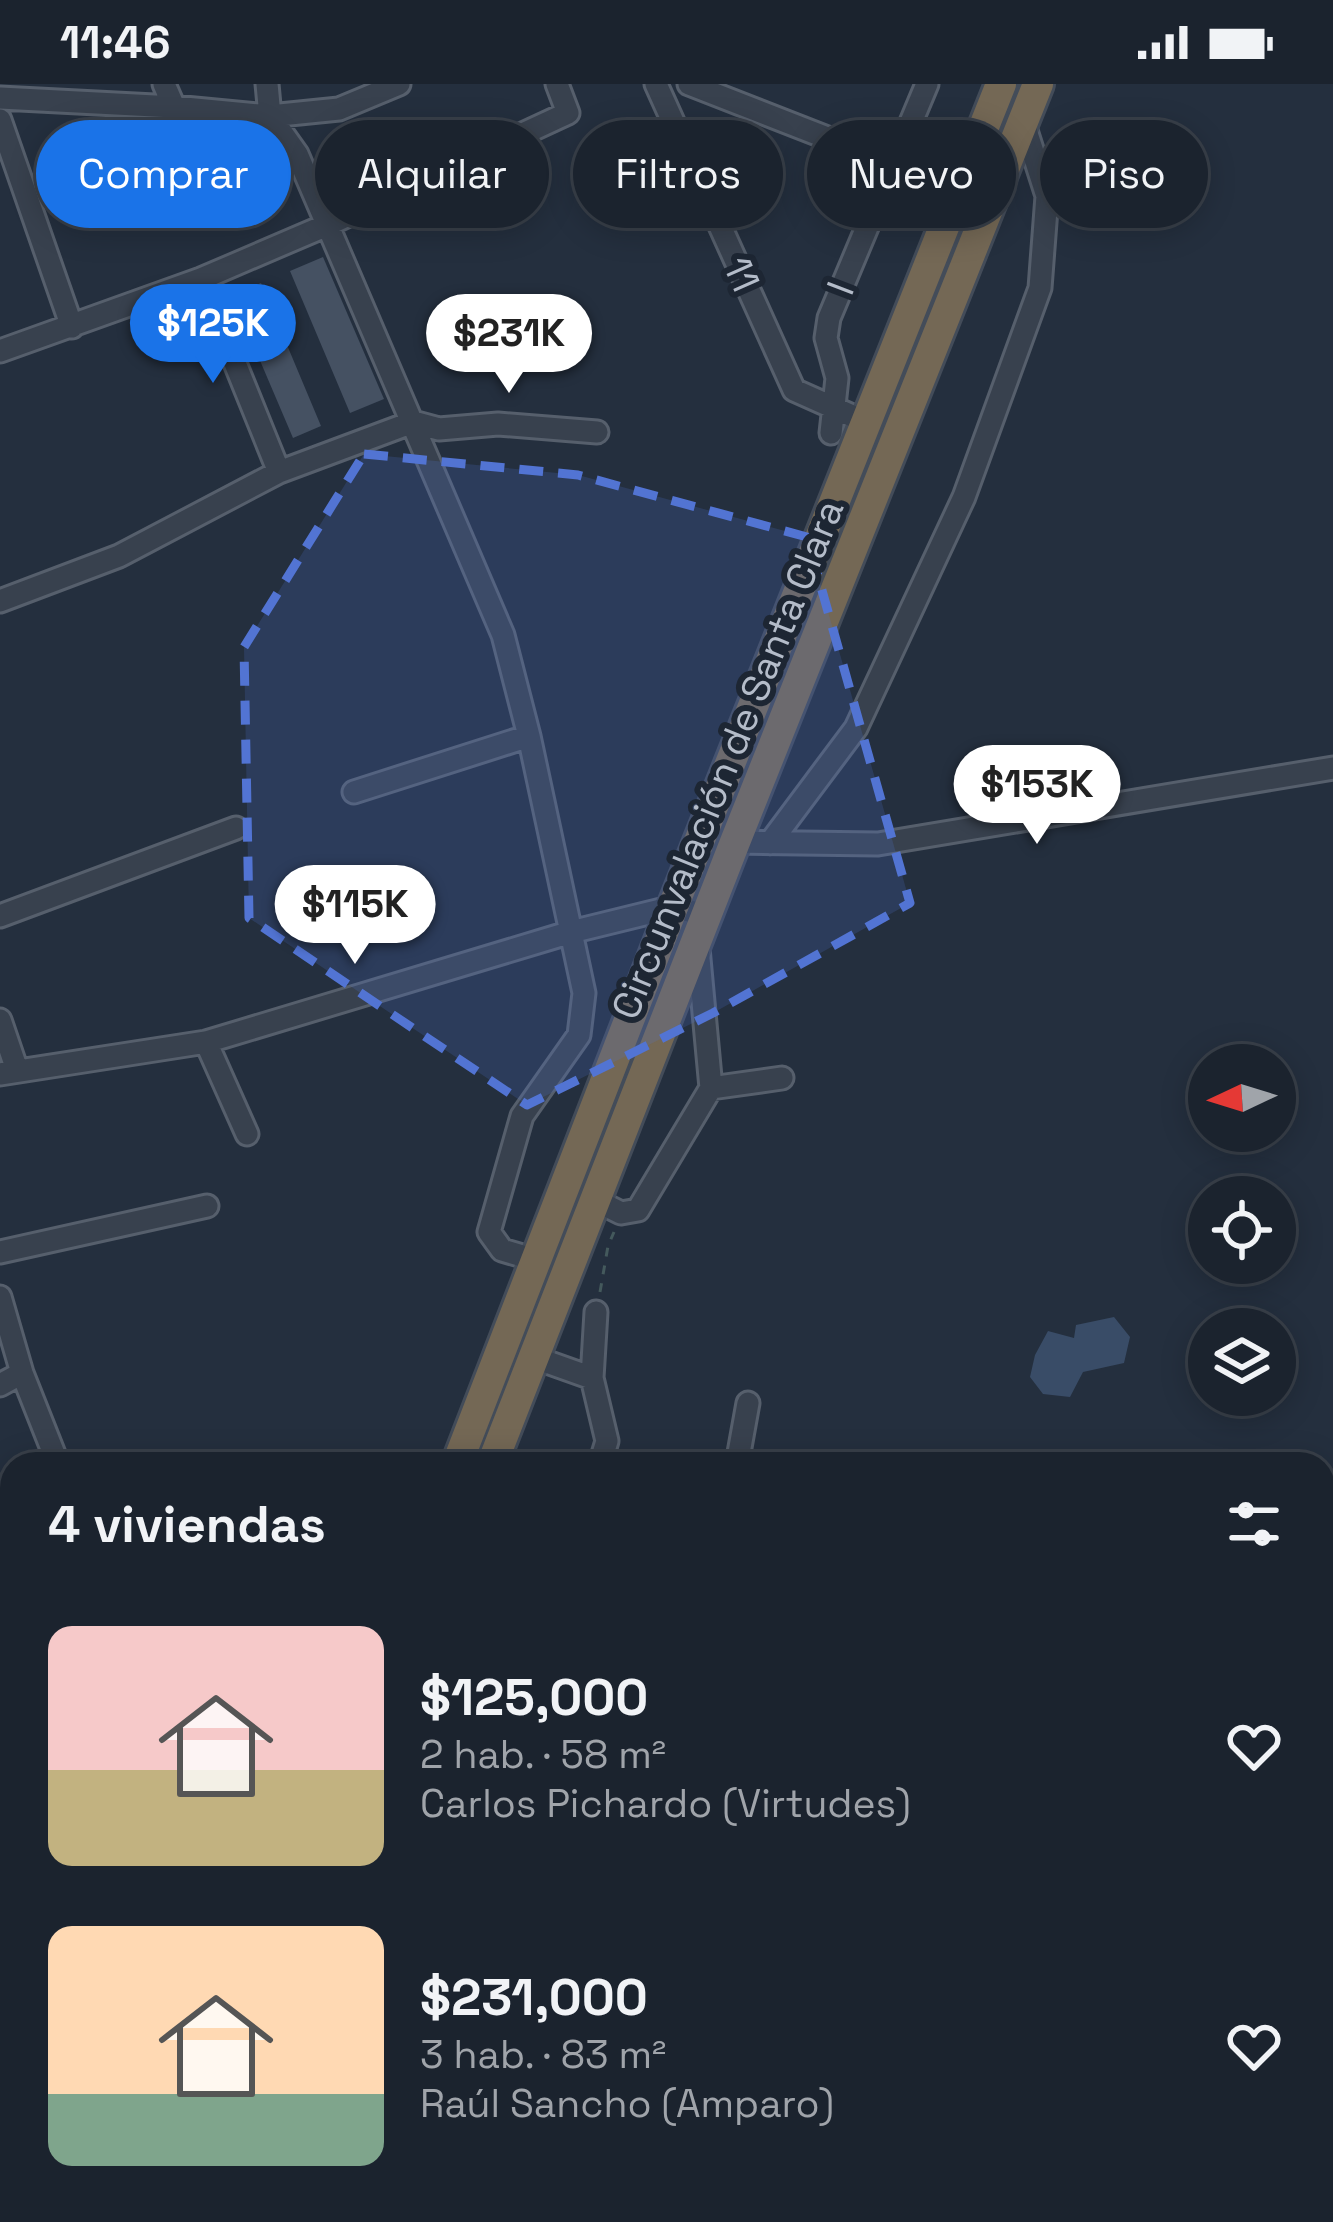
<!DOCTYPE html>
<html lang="es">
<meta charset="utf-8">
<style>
:root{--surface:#1b232e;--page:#282f3a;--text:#f1f3f6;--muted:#a0a4aa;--line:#39404a;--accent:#1a73e8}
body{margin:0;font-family:"Space Grotesk",sans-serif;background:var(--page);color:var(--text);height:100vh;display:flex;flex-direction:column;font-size:45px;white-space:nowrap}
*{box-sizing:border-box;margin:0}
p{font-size:39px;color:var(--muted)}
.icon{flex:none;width:66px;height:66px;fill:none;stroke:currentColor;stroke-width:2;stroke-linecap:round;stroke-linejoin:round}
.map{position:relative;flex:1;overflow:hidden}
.side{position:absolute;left:0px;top:1368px;width:1335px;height:771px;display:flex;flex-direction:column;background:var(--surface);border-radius:36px 36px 0 0;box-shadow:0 6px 30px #0003,0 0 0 3px var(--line)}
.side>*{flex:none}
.guide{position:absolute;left:36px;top:36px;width:1263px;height:108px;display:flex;gap:24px}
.needle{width:78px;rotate:266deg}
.fabs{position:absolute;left:1188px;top:960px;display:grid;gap:24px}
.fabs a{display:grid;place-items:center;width:108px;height:108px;border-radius:50%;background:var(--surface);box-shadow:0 6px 30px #0003,0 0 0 3px var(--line);font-size:60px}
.price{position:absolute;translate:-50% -102px;padding:0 27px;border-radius:42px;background:#fff;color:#222;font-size:39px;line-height:78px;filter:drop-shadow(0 3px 6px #0008)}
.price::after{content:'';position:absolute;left:50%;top:72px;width:36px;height:27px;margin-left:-18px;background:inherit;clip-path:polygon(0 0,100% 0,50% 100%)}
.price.selected{background:var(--accent);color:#fff}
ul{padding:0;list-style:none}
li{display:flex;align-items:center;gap:36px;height:300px;padding:0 48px}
li span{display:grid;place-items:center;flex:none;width:336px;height:240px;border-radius:24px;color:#555}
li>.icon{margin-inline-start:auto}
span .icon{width:144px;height:144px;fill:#fffc;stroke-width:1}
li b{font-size:51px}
h2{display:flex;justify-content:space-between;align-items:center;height:144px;padding:0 48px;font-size:51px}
.tag{padding:0 42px;border-radius:54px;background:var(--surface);box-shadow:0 6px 30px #0003,0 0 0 3px var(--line);font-size:42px;line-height:108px}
.tag.selected{background:var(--accent);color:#fff}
.status{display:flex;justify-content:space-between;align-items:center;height:84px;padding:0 60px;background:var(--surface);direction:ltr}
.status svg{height:33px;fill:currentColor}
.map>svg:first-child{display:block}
</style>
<div class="status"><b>11:46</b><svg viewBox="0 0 49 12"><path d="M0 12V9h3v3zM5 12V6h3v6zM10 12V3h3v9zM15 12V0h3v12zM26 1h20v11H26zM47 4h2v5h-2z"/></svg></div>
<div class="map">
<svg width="1333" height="2138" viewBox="0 0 1333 2138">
<rect width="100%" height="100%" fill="#242f3e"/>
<path fill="#263c3f" d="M 1012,0 L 1023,0 L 713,780 L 709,762 Z"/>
<path fill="#394c67" d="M 1114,1233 L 1130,1253 L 1124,1279 L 1083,1288 L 1070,1313 L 1043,1310 L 1030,1293 L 1035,1271 L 1048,1247 L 1074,1254 L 1076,1241 Z"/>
<path fill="#455162" d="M 323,173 L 384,315 L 350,329 L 290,187 Z
M 261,199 L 321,342 L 293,354 L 232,211 Z"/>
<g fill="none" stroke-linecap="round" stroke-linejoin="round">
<g stroke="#565f6c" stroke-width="27">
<path id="minor" d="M 164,0 L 174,23
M 267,0 L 270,32 L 297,70 L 503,551 L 529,652 L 584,909 L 579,951 L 522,1032 L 489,1148 L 502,1166 L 536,1176
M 656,0 L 794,306 L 868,339
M 689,0 L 894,80
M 0,14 L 174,23 L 270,32 L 339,25 L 399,0
M 0,36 L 72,243
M 201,195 L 279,388
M 0,267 L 201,195 L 327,141 L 568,29 L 557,0
M 831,349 L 837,294 L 826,254 L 829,234 L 927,0
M 0,517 L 119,472 L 279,388 L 413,338 L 439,345 L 498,340 L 597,348
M 354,708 L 529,652
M 735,758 L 878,760 L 1333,684
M 770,759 L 856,644 L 964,413 L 1040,204 L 1047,112 L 1023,37
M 0,832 L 236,744
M 0,936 L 17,986
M 206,958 L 247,1050
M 0,990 L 206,958 L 571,848 L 673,823 L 706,831
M 711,1004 L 782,994
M 595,1116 L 621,1129 L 638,1126 L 711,1004 L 698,864
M 0,1168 L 207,1122
M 0,1213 L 22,1289 L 58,1380
M 596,1228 L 592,1294 L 607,1357 L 600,1380
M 533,1273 L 592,1294
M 0,1301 L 22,1289
M 737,1380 L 748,1319
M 0,1804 L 12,1800
M 0,2059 L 12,2078
M 332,2127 L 352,2138
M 569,2127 L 589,2138
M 1255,2127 L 1273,2138
M 20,2138 L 27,2127
M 249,2138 L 256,2127"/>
</g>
<g stroke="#434c59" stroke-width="36">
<path id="highway" d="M 457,1380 L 673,823 L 1001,0
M 492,1380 L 735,758 L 1038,0
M 110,2138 L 117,2127
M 146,2138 L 152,2127"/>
</g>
<path stroke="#44595c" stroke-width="3" stroke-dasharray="9 9" stroke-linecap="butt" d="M 600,1208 L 608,1162 L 614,1148"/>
<use href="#minor" stroke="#38414e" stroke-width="21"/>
<use href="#highway" stroke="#746855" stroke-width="30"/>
</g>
<path fill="#5274d3" fill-opacity="0.2" stroke="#5274d3" stroke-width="9" stroke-dasharray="24 15" stroke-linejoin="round" d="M 364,370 L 578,391 L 807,453 L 910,819 L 713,929 L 527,1021 L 249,834 L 244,563 Z"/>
<g text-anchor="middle" stroke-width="12" stroke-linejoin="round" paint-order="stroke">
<g font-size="39" fill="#b4bcc9" stroke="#1d2633">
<text transform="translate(742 190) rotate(66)" y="14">11</text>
<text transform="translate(840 204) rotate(-69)" y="14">I</text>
<text transform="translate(727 675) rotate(-68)" y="14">Circunvalación de Santa Clara</text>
</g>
</g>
</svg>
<div class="fabs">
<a><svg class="needle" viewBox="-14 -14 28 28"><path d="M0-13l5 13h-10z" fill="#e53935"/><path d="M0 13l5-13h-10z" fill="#a0a4aa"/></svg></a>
<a><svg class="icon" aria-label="locate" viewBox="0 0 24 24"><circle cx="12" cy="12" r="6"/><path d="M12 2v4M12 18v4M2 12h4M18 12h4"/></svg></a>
<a><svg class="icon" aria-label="layers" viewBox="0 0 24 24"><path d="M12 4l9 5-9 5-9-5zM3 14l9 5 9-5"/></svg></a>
</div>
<b class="price selected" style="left:213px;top:302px">$125K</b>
<b class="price" style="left:509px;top:312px">$231K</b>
<b class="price" style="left:1037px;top:763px">$153K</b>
<b class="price" style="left:355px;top:883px">$115K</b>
<div class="guide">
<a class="tag selected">Comprar</a>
<a class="tag">Alquilar</a>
<a class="tag">Filtros</a>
<a class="tag">Nuevo</a>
<a class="tag">Piso</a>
</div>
<section class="side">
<h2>4 viviendas<svg class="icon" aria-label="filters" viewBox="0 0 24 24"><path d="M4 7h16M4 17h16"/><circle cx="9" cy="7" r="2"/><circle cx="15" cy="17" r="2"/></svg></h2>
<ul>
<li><span style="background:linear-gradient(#f6c9c9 60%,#c2b280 0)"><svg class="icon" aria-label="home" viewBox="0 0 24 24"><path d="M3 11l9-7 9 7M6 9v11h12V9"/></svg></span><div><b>$125,000</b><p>2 hab. · 58 m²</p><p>Carlos Pichardo (Virtudes)</p></div><svg class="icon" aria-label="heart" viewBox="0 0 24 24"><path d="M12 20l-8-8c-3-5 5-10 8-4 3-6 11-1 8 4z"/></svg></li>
<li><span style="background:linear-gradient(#ffd9b3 70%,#7fa58c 0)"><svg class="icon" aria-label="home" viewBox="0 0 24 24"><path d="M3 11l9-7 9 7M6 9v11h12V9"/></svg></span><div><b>$231,000</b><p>3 hab. · 83 m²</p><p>Raúl Sancho (Amparo)</p></div><svg class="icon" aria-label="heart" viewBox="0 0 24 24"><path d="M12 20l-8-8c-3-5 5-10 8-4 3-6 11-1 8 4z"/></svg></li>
</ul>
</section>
</div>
